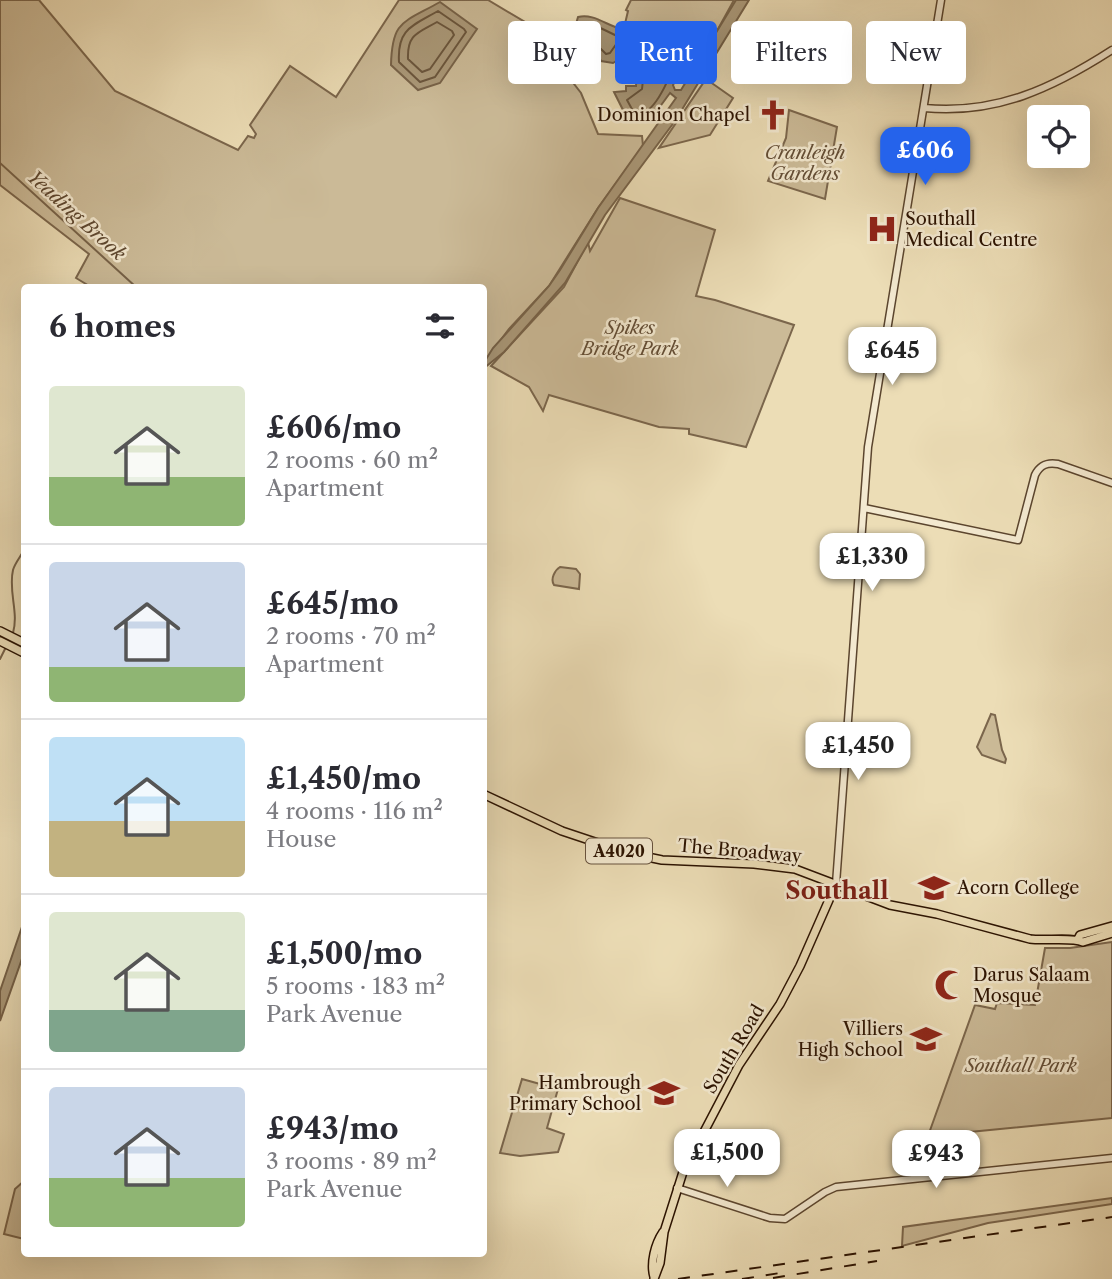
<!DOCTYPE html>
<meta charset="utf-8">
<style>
:root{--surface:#fff;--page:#f2f2f3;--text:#2b2b33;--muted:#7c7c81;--line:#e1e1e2;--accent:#2563eb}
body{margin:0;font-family:"Libre Caslon Text",serif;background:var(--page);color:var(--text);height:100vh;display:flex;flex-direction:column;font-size:26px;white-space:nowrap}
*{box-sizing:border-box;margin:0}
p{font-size:23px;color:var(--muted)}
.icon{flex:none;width:38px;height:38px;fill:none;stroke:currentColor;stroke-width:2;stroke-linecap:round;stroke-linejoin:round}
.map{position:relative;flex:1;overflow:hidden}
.drawer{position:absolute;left:21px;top:284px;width:466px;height:973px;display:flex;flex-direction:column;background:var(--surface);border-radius:7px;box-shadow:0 7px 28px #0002}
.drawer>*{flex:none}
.top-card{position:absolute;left:508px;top:21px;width:499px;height:63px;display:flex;gap:14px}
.buttons{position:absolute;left:1027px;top:105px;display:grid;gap:14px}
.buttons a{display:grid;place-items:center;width:63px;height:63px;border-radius:7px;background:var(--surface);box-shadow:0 7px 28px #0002;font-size:35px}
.price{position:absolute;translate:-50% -60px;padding:0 16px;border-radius:14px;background:#fff;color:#222;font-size:23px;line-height:46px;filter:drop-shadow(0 2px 4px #0008)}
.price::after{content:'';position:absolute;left:50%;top:42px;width:21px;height:16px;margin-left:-10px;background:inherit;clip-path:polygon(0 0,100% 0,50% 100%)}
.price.current{background:var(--accent);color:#fff}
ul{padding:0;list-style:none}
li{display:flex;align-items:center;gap:21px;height:175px;padding:0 28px}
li+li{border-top:2px solid var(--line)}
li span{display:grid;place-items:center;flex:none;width:196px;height:140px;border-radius:7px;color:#555}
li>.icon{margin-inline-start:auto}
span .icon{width:84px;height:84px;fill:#fffc;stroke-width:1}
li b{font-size:30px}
h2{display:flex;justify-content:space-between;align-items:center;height:84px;padding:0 28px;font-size:30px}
.tag{padding:0 24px;border-radius:7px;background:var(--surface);box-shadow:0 7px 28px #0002;font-size:24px;line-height:63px}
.tag.current{background:var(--accent);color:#fff}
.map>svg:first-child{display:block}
</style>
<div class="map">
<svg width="1112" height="1279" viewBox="0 0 1112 1279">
<rect width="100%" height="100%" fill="#ecddb6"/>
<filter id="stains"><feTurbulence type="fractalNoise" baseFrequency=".00286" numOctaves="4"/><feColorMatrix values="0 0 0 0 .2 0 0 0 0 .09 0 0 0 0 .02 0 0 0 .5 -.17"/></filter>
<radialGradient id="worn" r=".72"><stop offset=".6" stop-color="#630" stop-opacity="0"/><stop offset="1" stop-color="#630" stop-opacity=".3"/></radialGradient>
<path fill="#cbba97" stroke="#7b664c" stroke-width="2" d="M 0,0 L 39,0 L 115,91 L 238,150 L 248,136 L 254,138 L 256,134 L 250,125 L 290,66 L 336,97 L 399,0 L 488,0 L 547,35 L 557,62 L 581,93 L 598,134 L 642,136 L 643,146 L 598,208 L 549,286 L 509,329 L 483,364 L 483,287 L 91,287 L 76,278 L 89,254 L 0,185 Z
M 631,0 L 734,0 L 707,49 L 683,83 L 679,79 L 685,54 L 657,36 L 648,42 L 632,39 L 624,28 L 628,11 L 626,10 Z
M 706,79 L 733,98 L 710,135 L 659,148 Z
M 789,110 L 837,127 L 825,199 L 768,181 L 786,138 Z
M 620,198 L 715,230 L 696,296 L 715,300 L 794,325 L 746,447 L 689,434 L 689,429 L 659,427 L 549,395 L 543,411 L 529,387 L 491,366 L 564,287 L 588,242 L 590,251 Z
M 560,567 L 576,569 L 580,574 L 579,589 L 554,585 C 550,579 555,570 560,567 Z
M 991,714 L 995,715 L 1002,750 L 1006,759 L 1005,763 L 982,755 L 977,747 Z
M 1112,942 L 1112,1118 L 928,1136 L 975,1005 L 995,1009 L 997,1003 L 1035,1005 L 1045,948 L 1070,948 Z
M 522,1079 L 558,1089 L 547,1128 L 564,1134 L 558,1152 L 520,1156 L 500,1153 Z
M 24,1181 L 24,1239 L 4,1234 L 15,1189 Z
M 1112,1198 L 1112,1204 L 988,1223 L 902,1246 L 903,1227 Z"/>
<path fill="#aa9878" stroke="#776248" stroke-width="2" d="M 736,0 L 749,0 L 675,121 L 605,215 L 565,283 L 504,352 L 483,369 L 483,364 L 493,348 L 549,286 L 560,270 L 598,208 L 676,98 L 670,93 C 654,114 656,119 627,118 L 614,92 L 626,91 L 626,86 L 636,86 L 637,70 L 627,67 L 625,62 L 618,60 L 613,63 L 601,61 L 598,55 L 575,43 L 573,34 L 578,17 C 593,13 606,25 621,29 L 625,34 L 625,48 L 618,52 L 619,56 L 624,58 L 633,41 L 645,46 L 658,39 L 681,53 L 680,72 L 673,85 L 675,90 L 681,90 Z
M 440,2 L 477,29 L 440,83 L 418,90 L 391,65 C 392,20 403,23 440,2 Z
M 24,921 L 24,953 L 0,1021 L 0,991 Z"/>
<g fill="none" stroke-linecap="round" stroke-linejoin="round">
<path stroke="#6a553c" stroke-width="2" d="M 438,11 L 464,29 L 466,32 L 435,77 L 420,82 L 399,62 C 397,29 412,26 438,11 Z
M 437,22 L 452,31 L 454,35 L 430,69 L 422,72 L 408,59 C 407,34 418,33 437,22 Z
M 588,22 L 617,36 L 617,43 L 610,53 L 606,54 L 601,49 L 581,39 L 583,24 Z
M 659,48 L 674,58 C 675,69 657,108 644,112 C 643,112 634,111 633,111 L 627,100 L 642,89 L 644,71 L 642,66 L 634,61 L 633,57 L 637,52 L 646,53 Z"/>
<path stroke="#776248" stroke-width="2" d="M 0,163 L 136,287
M 13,633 C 19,612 8,591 13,570 C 15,563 21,556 24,550
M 0,659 L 6,647"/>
<g stroke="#5b452e" stroke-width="9">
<path id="minor" d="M 924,108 C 996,115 1053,88 1112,50
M 864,508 L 1018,540 L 1035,475 C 1040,465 1047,462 1058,464 L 1112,483
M 836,884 L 868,447 L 941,0
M 677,1188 L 770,1218 L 785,1219 L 825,1192 L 836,1187 L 1112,1158"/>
</g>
<g stroke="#2b1200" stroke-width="10">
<path id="major" d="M 0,631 L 24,643
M 0,641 L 24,653
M 483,794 L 562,831 L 628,853 L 662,860 L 754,864 L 795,869 L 890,905 L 937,914 L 1030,939 C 1044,941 1073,937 1083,942 L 1112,933
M 1078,939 L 1080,935 L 1112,926
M 654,1277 C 650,1263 655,1244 663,1232
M 654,1279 L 660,1263 L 664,1232 L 683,1172 L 739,1065 L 780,1004 L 800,966 L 836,884"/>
</g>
<use href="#minor" stroke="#f3e9d0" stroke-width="6"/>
<use href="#major" stroke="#ecddb6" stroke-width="7"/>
<path stroke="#2b1200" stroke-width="2" stroke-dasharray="12 12" stroke-linecap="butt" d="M 773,1278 L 877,1261
M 678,1279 L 1112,1217
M 742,1279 L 780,1273"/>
</g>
<defs>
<g id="church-bare" transform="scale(2.415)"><path d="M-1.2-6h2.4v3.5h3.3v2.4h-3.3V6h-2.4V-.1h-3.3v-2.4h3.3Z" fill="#8f2418" stroke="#f3e9d0" stroke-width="2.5" paint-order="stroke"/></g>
<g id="hospital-bare" transform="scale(2.415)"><path d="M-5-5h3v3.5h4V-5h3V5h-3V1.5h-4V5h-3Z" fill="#8f2418" stroke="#f3e9d0" stroke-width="2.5" paint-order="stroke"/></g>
<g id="university-bare" transform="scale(2.415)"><path d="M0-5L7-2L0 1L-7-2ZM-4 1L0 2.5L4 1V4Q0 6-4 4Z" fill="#8f2418" stroke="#f3e9d0" stroke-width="2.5" paint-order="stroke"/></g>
<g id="mosque-bare" transform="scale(2.415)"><path d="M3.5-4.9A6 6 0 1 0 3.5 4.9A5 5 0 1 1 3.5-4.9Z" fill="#8f2418" stroke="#f3e9d0" stroke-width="2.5" paint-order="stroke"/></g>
<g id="school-bare" transform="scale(2.415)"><path d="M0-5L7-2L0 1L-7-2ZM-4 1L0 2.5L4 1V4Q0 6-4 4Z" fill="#8f2418" stroke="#f3e9d0" stroke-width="2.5" paint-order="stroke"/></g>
</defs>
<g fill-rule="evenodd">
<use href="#church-bare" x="773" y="115"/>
<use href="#hospital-bare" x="882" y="229"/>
<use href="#university-bare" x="934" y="888"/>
<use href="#mosque-bare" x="950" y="985"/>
<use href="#school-bare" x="926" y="1039"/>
<use href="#school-bare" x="664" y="1093"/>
</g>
<g text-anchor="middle" stroke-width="5" stroke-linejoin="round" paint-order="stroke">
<rect fill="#f3e9d0" stroke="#67523e" stroke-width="2" x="586" y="838.5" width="66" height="25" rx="5"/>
<g font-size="16" font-weight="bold" fill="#2b1200">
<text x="619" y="857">A4020</text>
</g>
<g font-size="18" fill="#2b1200" stroke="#f3e9d0" text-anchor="end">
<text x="750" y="121">Dominion Chapel</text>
<text x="905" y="225" text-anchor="start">Southall<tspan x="905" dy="21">Medical Centre</tspan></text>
<text x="957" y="894" text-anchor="start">Acorn College</text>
<text x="973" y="981" text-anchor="start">Darus Salaam<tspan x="973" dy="21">Mosque</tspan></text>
<text x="903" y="1035">Villiers<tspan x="903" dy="21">High School</tspan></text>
<text x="641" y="1089">Hambrough<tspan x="641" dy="21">Primary School</tspan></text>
</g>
<g font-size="18" font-style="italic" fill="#634d35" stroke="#f3e9d0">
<text x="805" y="159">Cranleigh<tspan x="805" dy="21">Gardens</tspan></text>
<text x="630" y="334">Spikes<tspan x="630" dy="21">Bridge Park</tspan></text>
<text x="1021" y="1072">Southall Park</text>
</g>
<g font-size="18" fill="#2b1200" stroke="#f3e9d0">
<text transform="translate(740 851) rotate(5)" y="6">The Broadway</text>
<text transform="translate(734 1049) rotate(-59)" y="6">South Road</text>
</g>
<g font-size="19" font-style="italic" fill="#5e4830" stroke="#f3e9d0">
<text transform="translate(77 215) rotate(42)" y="7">Yeading Brook</text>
</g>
<g font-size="24" font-weight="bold" fill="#7a1f14" stroke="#f3e9d0">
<text x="837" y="899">Southall</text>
</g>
</g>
<rect width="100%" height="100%" filter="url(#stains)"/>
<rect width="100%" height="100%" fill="url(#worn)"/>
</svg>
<div class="buttons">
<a><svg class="icon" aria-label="locate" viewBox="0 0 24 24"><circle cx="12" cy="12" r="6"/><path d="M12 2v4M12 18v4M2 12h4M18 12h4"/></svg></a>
</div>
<b class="price current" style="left:925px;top:187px">£606</b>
<b class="price" style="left:892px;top:387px">£645</b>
<b class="price" style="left:872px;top:593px">£1,330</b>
<b class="price" style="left:858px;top:782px">£1,450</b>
<b class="price" style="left:727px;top:1189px">£1,500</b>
<b class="price" style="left:936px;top:1190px">£943</b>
<div class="top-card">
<a class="tag">Buy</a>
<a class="tag current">Rent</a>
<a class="tag">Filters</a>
<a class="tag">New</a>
</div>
<section class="drawer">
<h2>6 homes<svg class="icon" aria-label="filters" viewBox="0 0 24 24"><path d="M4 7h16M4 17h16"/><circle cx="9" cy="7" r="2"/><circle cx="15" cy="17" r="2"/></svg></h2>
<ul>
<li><span style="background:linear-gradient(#dfe7d0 65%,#8fb573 0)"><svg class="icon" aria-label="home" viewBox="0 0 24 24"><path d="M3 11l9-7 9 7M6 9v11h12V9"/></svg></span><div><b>£606/mo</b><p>2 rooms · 60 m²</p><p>Apartment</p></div></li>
<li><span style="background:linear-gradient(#c9d6e8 75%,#8fb573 0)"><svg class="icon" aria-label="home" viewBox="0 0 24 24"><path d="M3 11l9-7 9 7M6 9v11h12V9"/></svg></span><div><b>£645/mo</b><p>2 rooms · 70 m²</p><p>Apartment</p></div></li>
<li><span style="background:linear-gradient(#bfe0f5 60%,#c2b280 0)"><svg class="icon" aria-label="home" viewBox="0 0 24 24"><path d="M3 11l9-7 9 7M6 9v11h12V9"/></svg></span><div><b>£1,450/mo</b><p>4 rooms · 116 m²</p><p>House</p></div></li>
<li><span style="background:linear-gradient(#dfe7d0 70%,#7fa58c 0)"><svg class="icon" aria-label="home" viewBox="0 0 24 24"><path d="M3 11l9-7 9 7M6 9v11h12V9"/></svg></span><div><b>£1,500/mo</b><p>5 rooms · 183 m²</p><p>Park Avenue</p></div></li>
<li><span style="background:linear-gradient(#c9d6e8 65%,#8fb573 0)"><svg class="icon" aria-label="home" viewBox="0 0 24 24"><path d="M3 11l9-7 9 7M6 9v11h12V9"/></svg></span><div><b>£943/mo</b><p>3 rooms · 89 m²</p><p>Park Avenue</p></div></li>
</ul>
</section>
</div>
